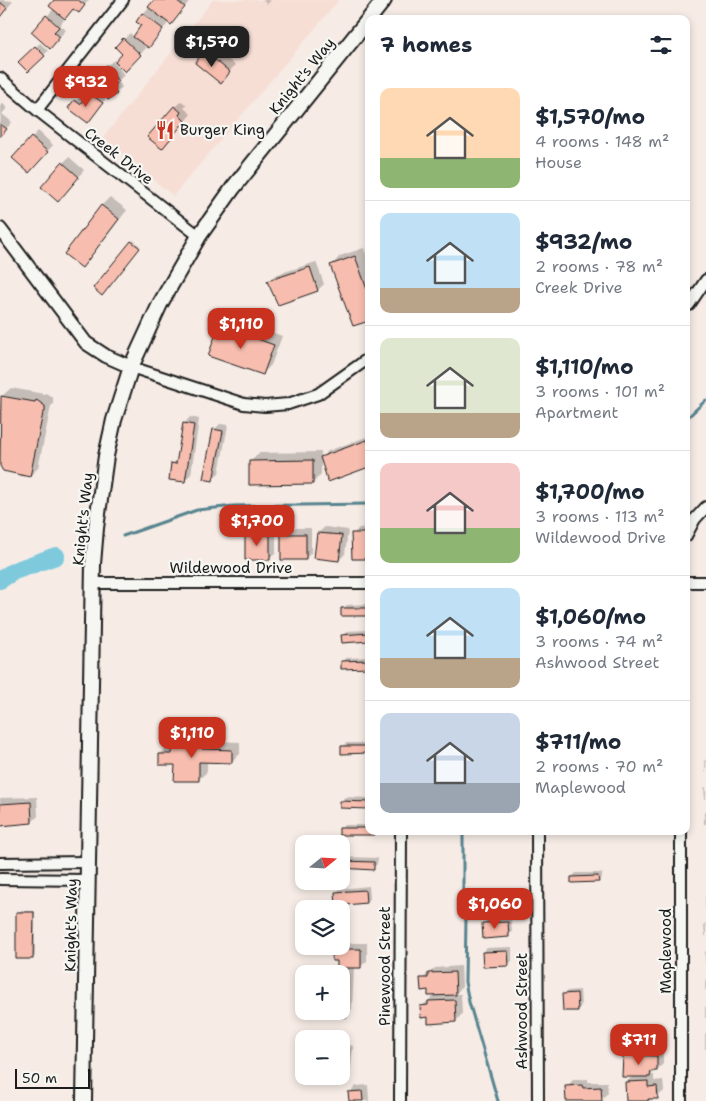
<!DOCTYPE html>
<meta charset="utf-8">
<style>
:root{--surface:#fff;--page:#f2f2f3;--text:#1f2937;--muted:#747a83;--line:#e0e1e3;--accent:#c8321e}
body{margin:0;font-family:"Shantell Sans",sans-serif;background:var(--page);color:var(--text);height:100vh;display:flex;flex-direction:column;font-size:19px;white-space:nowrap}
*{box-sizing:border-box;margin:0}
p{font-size:16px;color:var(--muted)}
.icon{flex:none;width:28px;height:28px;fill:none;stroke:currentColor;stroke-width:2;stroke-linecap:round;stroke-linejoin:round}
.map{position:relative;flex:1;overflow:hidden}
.panel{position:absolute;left:365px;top:15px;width:325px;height:820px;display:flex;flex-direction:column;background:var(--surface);border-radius:10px;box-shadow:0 2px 8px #0003}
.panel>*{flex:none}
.needle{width:32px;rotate:72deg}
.buttons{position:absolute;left:295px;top:835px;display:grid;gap:10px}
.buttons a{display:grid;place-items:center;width:55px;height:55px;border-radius:10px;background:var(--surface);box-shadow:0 2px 8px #0003;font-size:25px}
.scale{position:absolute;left:15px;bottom:12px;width:75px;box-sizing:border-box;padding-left:5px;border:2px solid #1c1c1c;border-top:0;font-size:14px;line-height:18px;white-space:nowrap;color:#1c1c1c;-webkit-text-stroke:4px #f6f6f2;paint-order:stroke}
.price{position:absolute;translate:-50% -42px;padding:0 11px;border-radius:10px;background:var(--accent);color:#fff;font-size:16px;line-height:32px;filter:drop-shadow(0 1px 2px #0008)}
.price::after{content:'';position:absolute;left:50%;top:30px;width:15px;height:11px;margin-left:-8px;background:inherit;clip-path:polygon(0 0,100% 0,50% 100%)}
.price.on{background:#222;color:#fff}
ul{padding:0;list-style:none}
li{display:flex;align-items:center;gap:15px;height:125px;padding:0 15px}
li+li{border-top:1px solid var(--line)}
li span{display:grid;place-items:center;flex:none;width:140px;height:100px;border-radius:10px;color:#555}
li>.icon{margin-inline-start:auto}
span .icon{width:60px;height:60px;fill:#fffc;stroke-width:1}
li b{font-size:21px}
h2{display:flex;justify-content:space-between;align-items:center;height:60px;padding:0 15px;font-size:21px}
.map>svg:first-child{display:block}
</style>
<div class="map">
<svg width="706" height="1101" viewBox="0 0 706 1101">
<rect width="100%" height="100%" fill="#f6ebe5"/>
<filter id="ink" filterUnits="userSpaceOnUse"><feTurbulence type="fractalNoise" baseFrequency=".02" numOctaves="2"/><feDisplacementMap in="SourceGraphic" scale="10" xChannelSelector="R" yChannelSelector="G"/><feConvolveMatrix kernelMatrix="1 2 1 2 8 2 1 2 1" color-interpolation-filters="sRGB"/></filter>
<g filter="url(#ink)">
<path fill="#f6ded5" d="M 213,0 L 339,0 L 173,196 L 103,138 Z"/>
<path fill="#0003" d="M 0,0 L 13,1 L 0,17 Z
M 55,0 L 89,0 L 79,11 L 74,8 L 63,19 L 64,20 L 60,25 L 66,30 L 56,41 L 47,16 L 54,9 Z
M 155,0 L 190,0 L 177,17 L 169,22 L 149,47 L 141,41 L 140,42 L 146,48 L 132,64 L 117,47 L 130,33 L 134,37 L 143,25 L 143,14 Z
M 263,0 L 271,0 L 267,4 Z
M 40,43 L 48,51 L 28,70 L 20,62 Z
M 211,45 L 235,65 L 221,82 L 205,52 Z
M 114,60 L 124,75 L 118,81 L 122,87 L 116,93 L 107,97 L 94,115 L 70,108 L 82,94 L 86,98 L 96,87 L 104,93 L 93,76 Z
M 181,101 L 187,105 L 184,108 L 191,114 L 168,142 L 175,107 Z
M 1,102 L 7,108 L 2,114 L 12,122 L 0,136 Z
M 38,131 L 53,145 L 35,165 L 14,158 Z
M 69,157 L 84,170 L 64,194 L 63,163 Z
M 110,197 L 127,210 L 90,258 L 82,267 L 65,254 L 102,205 Z
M 133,240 L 140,246 L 104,292 L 132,242 Z
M 364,248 L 369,263 L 369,320 L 332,265 L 340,256 Z
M 316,262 L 324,284 L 318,290 L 269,282 L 275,275 Z
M 229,317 L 282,336 L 271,365 L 262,374 L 220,326 Z
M 11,388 L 44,394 L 46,393 L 53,398 L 53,404 L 51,406 L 38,468 L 30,476 L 4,470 L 0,464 L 0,408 L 2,396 Z
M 190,417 L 199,419 L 191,474 L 184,481 L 172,464 L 179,458 L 184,424 Z
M 220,424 L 228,425 L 219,473 L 212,479 L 214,430 Z
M 369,436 L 369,465 L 322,457 L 328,451 Z
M 321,452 L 321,474 L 313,483 L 251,461 L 259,453 Z
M 325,527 L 348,530 L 345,554 L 339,560 L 318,533 Z
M 369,527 L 369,557 L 353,534 L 359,528 Z
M 289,528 L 311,528 L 311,553 L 305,559 L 282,535 Z
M 253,529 L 276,529 L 276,553 L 269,559 L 247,535 Z
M 369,604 L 369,615 L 343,609 L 347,605 Z
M 369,630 L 369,640 L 343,635 L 347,631 Z
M 369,657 L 369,667 L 342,662 L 346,658 Z
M 183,731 L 211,732 L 210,741 L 240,742 L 240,754 L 231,762 L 207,761 L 207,772 L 198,780 L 160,754 L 169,746 L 174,746 L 174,739 Z
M 346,743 L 369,743 L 369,752 L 342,747 Z
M 706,759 L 706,772 L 705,772 L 705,761 Z
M 706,787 L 706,799 L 705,799 L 704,788 Z
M 37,797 L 38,816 L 32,822 L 0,824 L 0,798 Z
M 345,797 L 369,798 L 369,808 L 341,801 Z
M 706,812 L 706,824 L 704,824 L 704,813 Z
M 344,825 L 369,825 L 369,831 L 376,831 L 374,833 L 341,829 Z
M 344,857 L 378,858 L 377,864 L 373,868 L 341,867 L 341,860 Z
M 576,873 L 602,873 L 602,877 L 598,881 L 572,877 Z
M 369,886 L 370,898 L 366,902 L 336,893 L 340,889 Z
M 706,896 L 706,908 L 705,908 L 705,897 Z
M 19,911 L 35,911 L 35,956 L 33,958 L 17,912 Z
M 511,918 L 512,932 L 508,936 L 483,924 L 487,920 Z
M 706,923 L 706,936 L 705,936 L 704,925 Z
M 341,943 L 367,943 L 367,961 L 360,967 L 354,967 L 352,1009 L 346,1016 L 341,1011 L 341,974 L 347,967 L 338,960 L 333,949 L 336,946 L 341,946 Z
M 512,947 L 512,961 L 508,964 L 483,952 L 487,948 Z
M 706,951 L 706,963 L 705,963 L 705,952 Z
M 461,966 L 462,987 L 455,994 L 461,994 L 462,1014 L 456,1021 L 429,1016 L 422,1006 L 436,994 L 429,989 L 422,979 L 435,968 Z
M 706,978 L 706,990 L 705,990 L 705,980 Z
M 580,990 L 581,1006 L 577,1010 L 563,995 L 567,991 Z
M 706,1006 L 706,1018 L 705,1018 L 705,1007 Z
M 706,1033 L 706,1049 L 705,1049 L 705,1034 Z
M 349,1045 L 353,1046 L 351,1068 L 347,1072 L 345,1049 Z
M 630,1049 L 663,1050 L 663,1064 L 651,1075 L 654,1075 L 654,1081 L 663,1080 L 664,1091 L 657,1097 L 652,1098 L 649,1101 L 627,1101 L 626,1082 L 633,1076 L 624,1055 Z
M 588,1079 L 588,1082 L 607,1082 L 608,1093 L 601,1099 L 567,1086 L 573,1080 Z
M 368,1085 L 369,1101 L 350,1101 L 350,1092 L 356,1086 Z"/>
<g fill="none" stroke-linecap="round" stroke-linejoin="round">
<path stroke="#57848f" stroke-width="3" d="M 686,419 L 706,400
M 123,536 L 197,510 L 234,506 L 369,504
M 463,831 L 463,896 L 466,916 L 465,982 L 469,1002 L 498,1101"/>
<path stroke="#7ecadc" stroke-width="18" d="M 0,580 L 14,571 L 56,556"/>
</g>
<path fill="#f7beaf" stroke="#1c1c1c" d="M 54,0 L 78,0 L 85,5 L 79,13 L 73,9 L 65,19 L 49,6 Z
M 154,0 L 176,0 L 185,7 L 171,25 L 148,7 Z
M 0,2 L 7,8 L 0,17 Z
M 142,13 L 163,29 L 149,48 L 133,37 L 141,25 L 136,22 Z
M 46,15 L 59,27 L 54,32 L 60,37 L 50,49 L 31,32 Z
M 123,38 L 141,55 L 125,72 L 115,62 L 122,54 L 115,47 Z
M 35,46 L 45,56 L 28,72 L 18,62 Z
M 204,51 L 230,72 L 221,84 L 195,63 Z
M 107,65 L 118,82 L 112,86 L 117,94 L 108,100 L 91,76 Z
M 89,93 L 103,103 L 88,123 L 68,108 L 74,100 L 80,104 Z
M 174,106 L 181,112 L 179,115 L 185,121 L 162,149 L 147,137 Z
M 0,124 L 7,129 L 0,137 Z
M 31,137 L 48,152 L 29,173 L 12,158 Z
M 62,162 L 79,177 L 58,202 L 41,187 Z
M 101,205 L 119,219 L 82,268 L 64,254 Z
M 131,241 L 140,248 L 102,296 L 93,288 Z
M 355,256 L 369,295 L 369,321 L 353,326 L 330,265 Z
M 310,267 L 318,291 L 278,305 L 267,281 Z
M 219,325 L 274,345 L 263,375 L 208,356 Z
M 1,396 L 35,402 L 36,400 L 38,401 L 45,406 L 45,412 L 43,413 L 30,477 L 3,471 L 0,466 Z
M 183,423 L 194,425 L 185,482 L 169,480 L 171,463 L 176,464 Z
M 213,429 L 223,431 L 213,481 L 203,479 Z
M 367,440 L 369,445 L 369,467 L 328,482 L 320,457 Z
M 313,460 L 313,484 L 249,485 L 249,461 Z
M 317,533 L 342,535 L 339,561 L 314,558 Z
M 351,533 L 369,533 L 369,559 L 352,559 Z
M 245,534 L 270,535 L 270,560 L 245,560 Z
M 281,534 L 306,534 L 306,560 L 281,560 Z
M 341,608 L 369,608 L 369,616 L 341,616 Z
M 369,633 L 369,641 L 342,643 L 341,635 Z
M 369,660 L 369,668 L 341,669 L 341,661 Z
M 173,739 L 203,740 L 202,749 L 232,750 L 232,763 L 199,762 L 199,781 L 174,781 L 175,765 L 159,765 L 159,754 L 172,754 Z
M 341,746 L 369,746 L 369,753 L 341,754 Z
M 340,801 L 369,802 L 369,809 L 340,808 Z
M 31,802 L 32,823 L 0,826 L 0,804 Z
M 339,828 L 369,828 L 369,831 L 375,831 L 375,835 L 339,835 Z
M 341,861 L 374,862 L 374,870 L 341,868 Z
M 598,876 L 599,882 L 571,883 L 571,877 Z
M 365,890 L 366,903 L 336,906 L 335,892 Z
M 16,912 L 34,912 L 33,959 L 16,959 Z
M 508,922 L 509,937 L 483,939 L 482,923 Z
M 332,949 L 361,949 L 361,968 L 337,968 L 337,961 L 332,961 Z
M 508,951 L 509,966 L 483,967 L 482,952 Z
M 455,972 L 456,995 L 428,996 L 428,990 L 421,991 L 420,978 L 428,978 L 428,973 Z
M 339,973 L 348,974 L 347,1017 L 333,1017 L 333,1011 L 341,1011 L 341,974 Z
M 577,993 L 578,1011 L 563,1011 L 562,994 Z
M 455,1000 L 456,1022 L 428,1024 L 428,1017 L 421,1018 L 420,1006 L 428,1005 L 428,1001 Z
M 344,1049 L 349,1049 L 348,1074 L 342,1073 Z
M 623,1055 L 657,1056 L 657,1071 L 651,1071 L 650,1077 L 622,1077 Z
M 648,1081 L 648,1087 L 657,1086 L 658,1099 L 648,1099 L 648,1101 L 626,1101 L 625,1082 Z
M 582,1085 L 583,1088 L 601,1087 L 602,1101 L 566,1101 L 565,1086 Z
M 362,1091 L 363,1101 L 349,1101 L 348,1092 Z"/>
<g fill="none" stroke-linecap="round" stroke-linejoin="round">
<g stroke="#1c1c1c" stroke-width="14">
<path id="minor" d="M 0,78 L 37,110 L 199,236
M 37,110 L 123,0
M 689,305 L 706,280
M 131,367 L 244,404 L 265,406 L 288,404 L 318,394 L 369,358
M 686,536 L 695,519 L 706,507
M 686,582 L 706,582
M 92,583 L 369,583
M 537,831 L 538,1101
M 0,863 L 88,862
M 0,879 L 88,880
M 400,1101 L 401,831
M 681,1101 L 681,831"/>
</g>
<g stroke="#1c1c1c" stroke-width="16">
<path id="tertiary" d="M 0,229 L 86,343 L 106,356 L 131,367"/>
</g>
<g stroke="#1c1c1c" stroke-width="18">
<path id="secondary" d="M 369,19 L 384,0
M 84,1101 L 93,564 L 96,528 L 106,456 L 114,420 L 131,367 L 160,304 L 199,236 L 233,188 L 369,19"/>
</g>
<use href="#minor" stroke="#f6f6f2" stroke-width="10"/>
<use href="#tertiary" stroke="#f6f6f2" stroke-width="12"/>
<use href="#secondary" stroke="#f6f6f2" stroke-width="14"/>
</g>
</g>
<defs>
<g id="restaurant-bare" transform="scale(1.5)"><path d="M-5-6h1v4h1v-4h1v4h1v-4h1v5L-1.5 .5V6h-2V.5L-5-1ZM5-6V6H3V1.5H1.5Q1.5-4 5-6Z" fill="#c8321e" stroke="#f6f6f2" stroke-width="2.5" paint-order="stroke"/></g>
</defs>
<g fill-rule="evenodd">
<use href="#restaurant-bare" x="165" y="130"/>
</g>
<g text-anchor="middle" stroke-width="4.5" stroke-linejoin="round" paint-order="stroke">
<g font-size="15" fill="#1c1c1c" stroke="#f6f6f2">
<text transform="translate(302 76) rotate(-51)" y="5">Knight's Way</text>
<text transform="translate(119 156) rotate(38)" y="5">Creek Drive</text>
<text transform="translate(83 519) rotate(-84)" y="5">Knight's Way</text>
<text x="231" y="573">Wildewood Drive</text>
<text transform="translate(71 925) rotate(-89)" y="5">Knight's Way</text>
<text transform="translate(666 951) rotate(-90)" y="5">Maplewood</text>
<text transform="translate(385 966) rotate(-90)" y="5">Pinewood Street</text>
<text transform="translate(522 1011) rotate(-90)" y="5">Ashwood Street</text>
</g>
<g font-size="15" fill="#1c1c1c" stroke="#f6f6f2" text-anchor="start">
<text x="180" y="135">Burger King</text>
</g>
</g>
</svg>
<div class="buttons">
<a><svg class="needle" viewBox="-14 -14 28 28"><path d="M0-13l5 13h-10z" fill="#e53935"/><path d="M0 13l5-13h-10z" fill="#747a83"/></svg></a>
<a><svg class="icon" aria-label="layers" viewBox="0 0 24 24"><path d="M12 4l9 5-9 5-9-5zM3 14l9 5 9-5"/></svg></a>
<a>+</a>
<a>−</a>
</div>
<div class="scale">50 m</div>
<b class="price on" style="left:212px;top:68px">$1,570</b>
<b class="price" style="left:86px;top:108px">$932</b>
<b class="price" style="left:241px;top:350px">$1,110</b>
<b class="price" style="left:257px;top:547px">$1,700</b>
<b class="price" style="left:192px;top:759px">$1,110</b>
<b class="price" style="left:495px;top:930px">$1,060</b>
<b class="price" style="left:639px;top:1066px">$711</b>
<section class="panel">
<h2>7 homes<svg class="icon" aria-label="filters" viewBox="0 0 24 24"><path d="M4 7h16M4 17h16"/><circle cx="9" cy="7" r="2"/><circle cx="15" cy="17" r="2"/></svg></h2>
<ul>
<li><span style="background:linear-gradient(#ffd9b3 70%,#8fb573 0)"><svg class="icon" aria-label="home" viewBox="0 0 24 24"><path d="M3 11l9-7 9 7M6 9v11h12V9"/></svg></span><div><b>$1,570/mo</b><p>4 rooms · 148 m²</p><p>House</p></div></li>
<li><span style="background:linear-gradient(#bfe0f5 75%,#b9a48a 0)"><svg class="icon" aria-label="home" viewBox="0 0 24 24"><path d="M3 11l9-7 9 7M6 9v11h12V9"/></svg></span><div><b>$932/mo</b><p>2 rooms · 78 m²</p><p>Creek Drive</p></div></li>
<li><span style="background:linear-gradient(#dfe7d0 75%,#b9a48a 0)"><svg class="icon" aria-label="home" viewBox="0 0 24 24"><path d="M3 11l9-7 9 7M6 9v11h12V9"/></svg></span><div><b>$1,110/mo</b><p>3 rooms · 101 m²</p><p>Apartment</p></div></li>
<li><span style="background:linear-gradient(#f6c9c9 65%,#8fb573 0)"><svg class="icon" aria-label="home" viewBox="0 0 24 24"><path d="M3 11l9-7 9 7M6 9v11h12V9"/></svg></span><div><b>$1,700/mo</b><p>3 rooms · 113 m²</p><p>Wildewood Drive</p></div></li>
<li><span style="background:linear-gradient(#bfe0f5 70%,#b9a48a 0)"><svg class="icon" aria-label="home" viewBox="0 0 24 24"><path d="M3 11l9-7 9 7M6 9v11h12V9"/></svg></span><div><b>$1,060/mo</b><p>3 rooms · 74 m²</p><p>Ashwood Street</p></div></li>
<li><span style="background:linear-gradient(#c9d6e8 70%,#9aa5b1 0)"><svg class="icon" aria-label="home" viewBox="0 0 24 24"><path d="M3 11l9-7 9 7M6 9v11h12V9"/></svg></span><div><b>$711/mo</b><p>2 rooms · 70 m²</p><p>Maplewood</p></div></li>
</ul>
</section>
</div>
